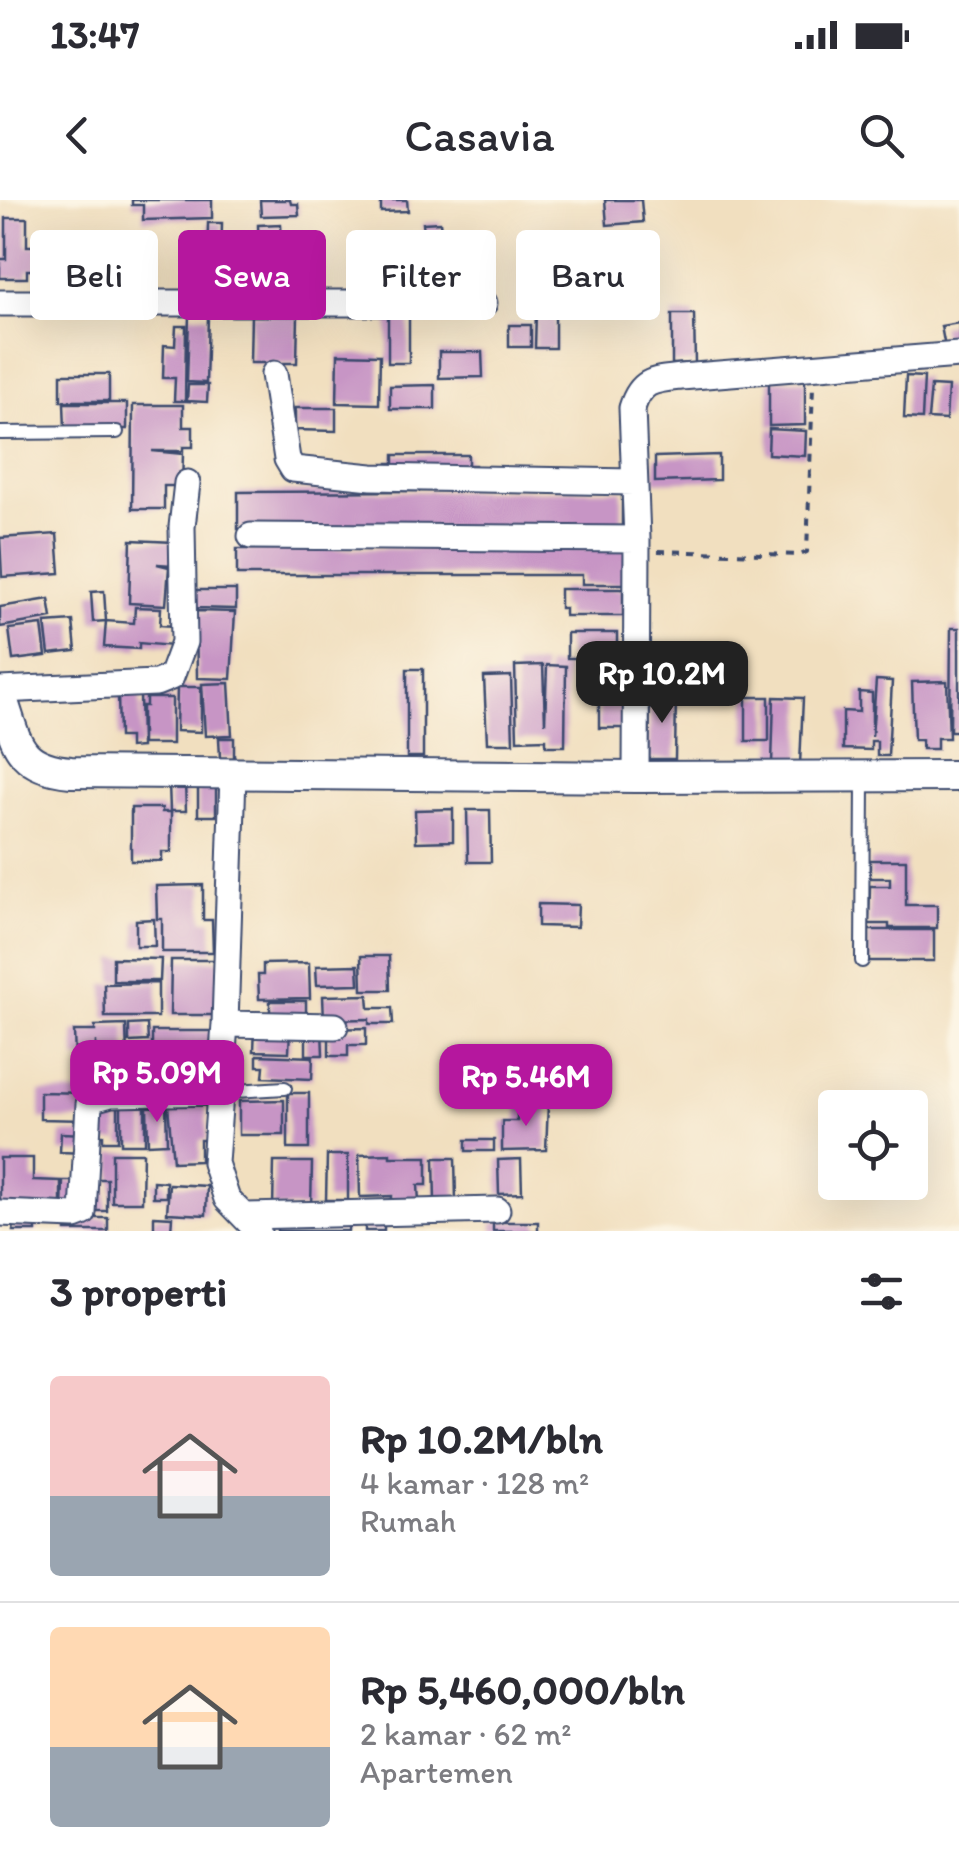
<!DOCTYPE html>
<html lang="id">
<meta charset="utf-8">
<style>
:root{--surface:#fff;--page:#f2f2f3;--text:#2b2b33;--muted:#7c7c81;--line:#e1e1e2;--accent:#b5179e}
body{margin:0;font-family:Itim,sans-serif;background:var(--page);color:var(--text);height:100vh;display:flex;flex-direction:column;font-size:38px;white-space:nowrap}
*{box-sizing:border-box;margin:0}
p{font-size:32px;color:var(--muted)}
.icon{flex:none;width:55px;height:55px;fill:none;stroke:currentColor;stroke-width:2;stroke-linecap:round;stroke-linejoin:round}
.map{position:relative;height:1031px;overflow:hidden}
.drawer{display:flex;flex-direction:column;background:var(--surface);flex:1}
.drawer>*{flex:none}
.guide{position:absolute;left:30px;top:30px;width:900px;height:90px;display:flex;gap:20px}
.tools{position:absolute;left:818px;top:890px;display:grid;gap:20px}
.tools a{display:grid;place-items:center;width:110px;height:110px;border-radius:10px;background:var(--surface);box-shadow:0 10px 40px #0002;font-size:50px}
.price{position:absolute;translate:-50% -85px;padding:0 22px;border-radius:20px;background:var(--accent);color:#fff;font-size:32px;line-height:65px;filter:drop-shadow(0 2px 5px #0008)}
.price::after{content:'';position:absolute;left:50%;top:60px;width:30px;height:22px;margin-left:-15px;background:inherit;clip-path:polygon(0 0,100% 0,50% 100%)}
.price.on{background:#222;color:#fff}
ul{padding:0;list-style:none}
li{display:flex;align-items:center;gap:30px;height:250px;padding:0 50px}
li+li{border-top:2px solid var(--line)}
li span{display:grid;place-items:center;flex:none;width:280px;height:200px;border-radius:10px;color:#555}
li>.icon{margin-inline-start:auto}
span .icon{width:120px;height:120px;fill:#fffc;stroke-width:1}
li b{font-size:42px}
h2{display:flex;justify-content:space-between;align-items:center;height:120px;padding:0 50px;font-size:42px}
.tag{padding:0 35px;border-radius:10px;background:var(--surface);box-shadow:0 10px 40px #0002;font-size:35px;line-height:90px}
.tag.on{background:var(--accent);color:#fff}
.status{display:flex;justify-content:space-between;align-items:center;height:70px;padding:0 50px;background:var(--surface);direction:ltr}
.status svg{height:28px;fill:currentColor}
header{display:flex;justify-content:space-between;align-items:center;height:130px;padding:0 50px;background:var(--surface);font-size:45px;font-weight:600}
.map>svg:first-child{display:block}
</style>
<div class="status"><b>13:47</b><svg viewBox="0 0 49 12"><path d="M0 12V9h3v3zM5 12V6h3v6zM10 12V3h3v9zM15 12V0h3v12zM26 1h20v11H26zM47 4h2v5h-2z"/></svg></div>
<header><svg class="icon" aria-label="back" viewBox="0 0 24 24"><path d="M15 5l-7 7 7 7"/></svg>Casavia<svg class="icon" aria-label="search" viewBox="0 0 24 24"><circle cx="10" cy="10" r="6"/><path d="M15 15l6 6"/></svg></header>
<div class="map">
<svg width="959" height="1031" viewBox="0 0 959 1031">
<rect width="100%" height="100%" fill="#fcf5e5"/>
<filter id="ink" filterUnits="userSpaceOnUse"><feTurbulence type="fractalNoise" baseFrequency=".01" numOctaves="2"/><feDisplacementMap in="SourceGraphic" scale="20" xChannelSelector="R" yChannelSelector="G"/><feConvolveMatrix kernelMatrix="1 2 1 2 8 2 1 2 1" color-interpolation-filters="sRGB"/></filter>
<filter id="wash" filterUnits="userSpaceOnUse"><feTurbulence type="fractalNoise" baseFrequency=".0048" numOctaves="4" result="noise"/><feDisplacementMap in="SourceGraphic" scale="40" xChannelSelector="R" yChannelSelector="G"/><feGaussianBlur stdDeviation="2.25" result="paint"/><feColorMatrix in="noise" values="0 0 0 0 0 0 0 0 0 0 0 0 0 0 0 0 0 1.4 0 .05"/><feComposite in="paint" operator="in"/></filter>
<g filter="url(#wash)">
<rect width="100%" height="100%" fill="#f1dfbf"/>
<g id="blocks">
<path fill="#c795c5" d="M 132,0 L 212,0 L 212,18 L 143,20 L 143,5 L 132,5 Z
M 260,0 L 290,0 L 291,4 L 298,4 L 299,15 L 261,16 Z
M 381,0 L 407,0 L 408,11 L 381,12 Z
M 605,0 L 641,0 L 643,22 L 607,25 Z
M 6,18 L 27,18 L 27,46 L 39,46 L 38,70 L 27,70 L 27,78 L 0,78 L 0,59 L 6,59 Z
M 440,22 L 445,65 L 427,66 L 423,23 Z
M 208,23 L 222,23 L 221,66 L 207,65 Z
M 281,24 L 284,89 L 260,90 L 258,25 Z
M 86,32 L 86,38 L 93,38 L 93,49 L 86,49 L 87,58 L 68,59 L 67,33 Z
M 397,43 L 400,67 L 383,69 L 380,45 Z
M 220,70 L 220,90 L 207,91 L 206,71 Z
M 536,111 L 555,112 L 555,148 L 535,148 Z
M 251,114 L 298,114 L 297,163 L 250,163 Z
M 672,114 L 694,114 L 695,163 L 672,164 Z
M 189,115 L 208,116 L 206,183 L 187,182 Z
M 388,115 L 409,116 L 409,163 L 388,163 Z
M 959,123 L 959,151 L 946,153 L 941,126 Z
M 509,125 L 531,125 L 531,147 L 509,147 Z
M 176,126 L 186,126 L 185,201 L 174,201 L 175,178 L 163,178 L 164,145 L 175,146 Z
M 439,152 L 482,152 L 483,177 L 439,178 Z
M 338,154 L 380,155 L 379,204 L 337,203 Z
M 61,174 L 109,174 L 109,201 L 61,201 Z
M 906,176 L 924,177 L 922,219 L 904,218 Z
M 769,180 L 805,180 L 805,225 L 769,226 Z
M 188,185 L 208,185 L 207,202 L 187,201 Z
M 435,185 L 435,209 L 390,209 L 390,186 Z
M 931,186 L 948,187 L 946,220 L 928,219 Z
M 64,203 L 127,203 L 127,229 L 65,229 Z
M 133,205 L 183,205 L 183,227 L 193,227 L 193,247 L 183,247 L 183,251 L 152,251 L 183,254 L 182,286 L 164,286 L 164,309 L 132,309 Z
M 295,208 L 336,208 L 336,231 L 295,230 Z
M 769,229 L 806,231 L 805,256 L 768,254 Z
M 394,255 L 468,255 L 468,265 L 475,265 L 475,276 L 388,277 L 388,263 L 394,263 Z
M 719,255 L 719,280 L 655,282 L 655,257 Z
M 622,290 L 622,327 L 238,329 L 238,292 Z
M 57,334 L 60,373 L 2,377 L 0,338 Z
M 131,340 L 174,342 L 173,365 L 157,364 L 169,367 L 166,405 L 129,403 Z
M 627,348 L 628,384 L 582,384 L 582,375 L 237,375 L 237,349 Z
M 560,389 L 623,389 L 623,416 L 565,416 L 565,408 L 560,408 Z
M 194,390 L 236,390 L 236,409 L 194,408 Z
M 104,391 L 106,421 L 93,422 L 91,392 Z
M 49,399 L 52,418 L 0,427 L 0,407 Z
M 135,407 L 161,408 L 160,425 L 174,426 L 172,446 L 139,443 L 139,449 L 104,447 L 106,421 L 134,423 Z
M 196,411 L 235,412 L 231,479 L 197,478 Z
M 73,421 L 76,451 L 49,454 L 45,423 Z
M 42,425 L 46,456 L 13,460 L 9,429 Z
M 951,428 L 959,428 L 959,531 L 950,531 Z
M 567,433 L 617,433 L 617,458 L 567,458 Z
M 543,465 L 545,523 L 547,465 L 566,466 L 565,546 L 546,546 L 546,539 L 517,540 L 515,466 Z
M 407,469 L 423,469 L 423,557 L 407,557 Z
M 599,470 L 625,470 L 625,528 L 599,528 Z
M 511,476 L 513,543 L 487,543 L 484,477 Z
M 876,480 L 892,481 L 888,556 L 877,556 L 877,541 L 871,541 L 871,550 L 843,549 L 843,511 L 859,512 L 859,492 L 872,493 L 872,537 Z
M 947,481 L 949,538 L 937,538 L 937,549 L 922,549 L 922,540 L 914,540 L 912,482 Z
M 229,483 L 232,535 L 205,536 L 202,484 Z
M 177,487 L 201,487 L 201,532 L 176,531 Z
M 650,492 L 676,492 L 675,559 L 649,559 Z
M 118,493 L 140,493 L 141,547 L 129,548 L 129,537 L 119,537 Z
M 746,497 L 769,497 L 769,541 L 746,541 Z
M 774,497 L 803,498 L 800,565 L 772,564 Z
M 146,498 L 172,498 L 172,544 L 142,544 L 142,506 L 146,506 Z
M 219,538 L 234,538 L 234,558 L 220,558 Z
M 185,582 L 186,611 L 170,611 L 169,583 Z
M 198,583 L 216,583 L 216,616 L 198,616 Z
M 131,608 L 162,608 L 162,612 L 171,612 L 171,652 L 162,652 L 162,661 L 131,661 Z
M 453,609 L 453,641 L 416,642 L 415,610 Z
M 467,610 L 490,610 L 491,662 L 468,662 Z
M 870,660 L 906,660 L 906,705 L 937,705 L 937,728 L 889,728 L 889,724 L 869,724 L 870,686 L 890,686 L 890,678 L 870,678 Z
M 203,685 L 203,720 L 212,720 L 213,752 L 162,752 L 162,719 L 157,719 L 156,686 Z
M 538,704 L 578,705 L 577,727 L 538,726 Z
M 154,719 L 155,746 L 136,746 L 136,720 Z
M 869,730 L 934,730 L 934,761 L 869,761 Z
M 361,756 L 389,756 L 390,790 L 362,790 Z
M 113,758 L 161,759 L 160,781 L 113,781 Z
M 171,760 L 221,760 L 216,815 L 170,815 Z
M 309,763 L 310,798 L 259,799 L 258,775 L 263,775 L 263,764 Z
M 358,765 L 359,784 L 317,785 L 316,766 Z
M 158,783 L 158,817 L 105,817 L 104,784 Z
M 368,795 L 369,808 L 392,808 L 393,824 L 369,824 L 369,819 L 324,820 L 323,796 Z
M 270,801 L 306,801 L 306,815 L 270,815 Z
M 147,824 L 148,841 L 129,842 L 129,825 Z
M 126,825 L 127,861 L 96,862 L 96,841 L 95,858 L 75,859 L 74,831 L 95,831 L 95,826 Z
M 255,826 L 290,828 L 289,852 L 254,851 Z
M 366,828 L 366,845 L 348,845 L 348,856 L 329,856 L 329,829 Z
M 306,830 L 322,830 L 323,855 L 306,855 Z
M 152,831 L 213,831 L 213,850 L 152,850 Z
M 147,854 L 210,854 L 210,881 L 169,881 L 169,866 L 161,866 L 161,880 L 147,880 Z
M 257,855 L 313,857 L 312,879 L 263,877 L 264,866 L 257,866 Z
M 40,892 L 86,893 L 86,920 L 40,919 Z
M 288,893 L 309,893 L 309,949 L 288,949 Z
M 118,899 L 118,941 L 103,941 L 103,935 L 99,935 L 99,905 Z
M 284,900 L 284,935 L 239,935 L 239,901 Z
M 121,901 L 145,902 L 145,944 L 121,944 Z
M 517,904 L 548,904 L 546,950 L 502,951 L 502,921 L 517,921 Z
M 168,905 L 206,905 L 207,940 L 200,940 L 200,961 L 173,962 Z
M 166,906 L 167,943 L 148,944 L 147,907 Z
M 61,933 L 87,934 L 86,953 L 60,952 Z
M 466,940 L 494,940 L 494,951 L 466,951 Z
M 112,953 L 143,953 L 142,1002 L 112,1002 Z
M 390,954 L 390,957 L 427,957 L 427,985 L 418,985 L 419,1003 L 392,1003 L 392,996 L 360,997 L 359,955 Z
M 327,955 L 348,955 L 348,1000 L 326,1000 Z
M 0,958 L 33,958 L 33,980 L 61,981 L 61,1010 L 0,1008 Z
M 434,958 L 455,958 L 456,1001 L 435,1001 Z
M 521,959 L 522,993 L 499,994 L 498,960 Z
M 274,962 L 312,962 L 311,1008 L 273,1008 Z
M 90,979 L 107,979 L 107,1011 L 90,1011 Z
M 63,981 L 78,981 L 77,1011 L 62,1011 Z
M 153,981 L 166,982 L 166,997 L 153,997 Z
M 169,984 L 207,986 L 206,1015 L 167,1013 Z
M 154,1016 L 172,1017 L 171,1031 L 154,1031 Z
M 277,1017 L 349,1017 L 348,1031 L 277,1031 Z
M 384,1017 L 384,1031 L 365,1031 L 365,1021 Z
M 66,1018 L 108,1018 L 108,1031 L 66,1031 Z
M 493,1022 L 538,1022 L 538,1031 L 493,1031 Z
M 14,1025 L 36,1026 L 36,1031 L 13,1031 Z"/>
</g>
</g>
<g filter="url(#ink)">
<use href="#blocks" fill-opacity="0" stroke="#3b496d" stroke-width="2.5"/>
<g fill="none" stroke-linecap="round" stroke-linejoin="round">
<g stroke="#3b496d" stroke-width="16">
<path id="service" d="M 0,233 L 117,232
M 862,761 L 863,578
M 220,892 L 285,888"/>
</g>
<g stroke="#3b496d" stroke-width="29">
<path id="minor" d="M 0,103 L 484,103
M 274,174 L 287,259 L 293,269 L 372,277 L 633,282
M 251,336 L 637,339 L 636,577
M 637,339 L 632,208 C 641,180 653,180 681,177 L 959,155
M 0,490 L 156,483 L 171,477 L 184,442 L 182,327 L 187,283
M 233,574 L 225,824 L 215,963 L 227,999 L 258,1031
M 225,824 L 335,826
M 0,1013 L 75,1016 L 83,1013 L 89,904 L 93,899 L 111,894 L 220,892
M 247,1016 L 497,1010"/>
</g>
<g stroke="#3b496d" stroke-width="34">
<path id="tertiary" d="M 0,493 C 17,540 14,567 71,572 L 636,577 L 959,576"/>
</g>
<path stroke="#3b496d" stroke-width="4" stroke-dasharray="8 8" stroke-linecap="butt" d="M 658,351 L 800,355 L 807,352 L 813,186"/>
<use href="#service" stroke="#fff" stroke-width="12"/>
<use href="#minor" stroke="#fff" stroke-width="25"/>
<use href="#tertiary" stroke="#fff" stroke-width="30"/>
</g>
</g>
</svg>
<div class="tools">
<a><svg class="icon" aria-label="locate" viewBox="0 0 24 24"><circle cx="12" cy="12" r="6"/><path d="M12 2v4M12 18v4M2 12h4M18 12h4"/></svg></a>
</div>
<b class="price on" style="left:662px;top:526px">Rp 10.2M</b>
<b class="price" style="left:157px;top:925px">Rp 5.09M</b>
<b class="price" style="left:526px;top:929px">Rp 5.46M</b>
<div class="guide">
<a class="tag">Beli</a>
<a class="tag on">Sewa</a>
<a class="tag">Filter</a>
<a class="tag">Baru</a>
</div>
</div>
<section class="drawer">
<h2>3 properti<svg class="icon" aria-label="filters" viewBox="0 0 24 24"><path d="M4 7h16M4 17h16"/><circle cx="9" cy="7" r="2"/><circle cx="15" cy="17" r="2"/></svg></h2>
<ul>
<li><span style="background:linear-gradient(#f6c9c9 60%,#9aa5b1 0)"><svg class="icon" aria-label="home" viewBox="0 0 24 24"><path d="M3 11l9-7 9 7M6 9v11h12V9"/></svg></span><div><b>Rp 10.2M/bln</b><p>4 kamar · 128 m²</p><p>Rumah</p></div></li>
<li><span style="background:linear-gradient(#ffd9b3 60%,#9aa5b1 0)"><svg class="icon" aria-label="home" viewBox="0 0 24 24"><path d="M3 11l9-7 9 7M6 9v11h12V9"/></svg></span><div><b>Rp 5,460,000/bln</b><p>2 kamar · 62 m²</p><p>Apartemen</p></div></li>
</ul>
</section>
